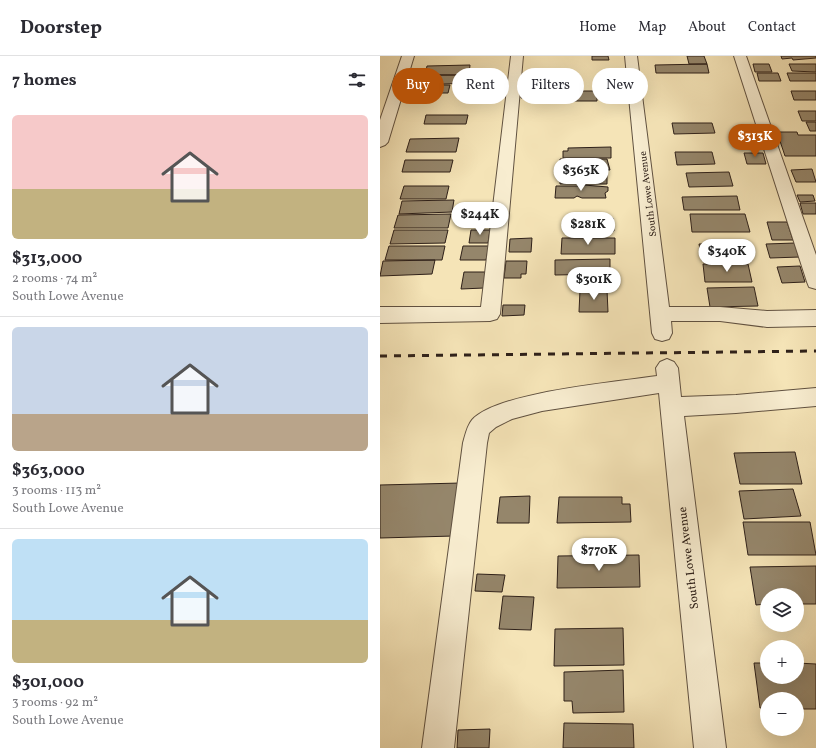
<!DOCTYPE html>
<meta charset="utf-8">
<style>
:root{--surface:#fff;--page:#f7f7f7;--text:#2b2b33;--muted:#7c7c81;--line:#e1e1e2;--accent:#b45309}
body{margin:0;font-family:Vollkorn,serif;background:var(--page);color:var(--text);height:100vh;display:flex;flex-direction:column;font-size:15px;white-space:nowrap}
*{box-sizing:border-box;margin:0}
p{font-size:13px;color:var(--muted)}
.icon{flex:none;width:22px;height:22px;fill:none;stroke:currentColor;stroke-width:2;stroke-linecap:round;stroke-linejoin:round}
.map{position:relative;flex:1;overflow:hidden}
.sheet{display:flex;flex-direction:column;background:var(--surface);width:380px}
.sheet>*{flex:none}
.hud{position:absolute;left:12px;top:12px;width:364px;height:36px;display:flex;gap:8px}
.buttons{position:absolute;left:380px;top:532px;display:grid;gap:8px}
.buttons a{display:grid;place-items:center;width:44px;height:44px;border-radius:50%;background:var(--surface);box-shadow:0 4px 16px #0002;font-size:20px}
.price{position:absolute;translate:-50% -34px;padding:0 9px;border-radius:14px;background:#fff;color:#222;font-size:13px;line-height:26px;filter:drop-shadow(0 1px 2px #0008)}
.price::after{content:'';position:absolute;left:50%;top:24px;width:12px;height:9px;margin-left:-6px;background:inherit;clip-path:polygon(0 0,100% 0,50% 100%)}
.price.on{background:var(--accent);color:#fff}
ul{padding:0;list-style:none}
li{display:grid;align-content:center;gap:8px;height:212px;padding:0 12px}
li+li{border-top:1px solid var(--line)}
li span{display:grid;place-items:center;height:124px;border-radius:6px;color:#555}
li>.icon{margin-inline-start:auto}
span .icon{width:72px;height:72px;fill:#fffc;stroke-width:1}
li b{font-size:17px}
h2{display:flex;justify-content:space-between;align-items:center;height:48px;padding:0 12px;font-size:17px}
.pill{padding:0 14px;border-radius:18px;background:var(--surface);box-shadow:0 4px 16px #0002;font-size:14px;line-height:36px}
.pill.on{background:var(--accent);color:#fff}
header{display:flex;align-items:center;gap:24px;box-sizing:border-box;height:56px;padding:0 20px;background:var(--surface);border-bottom:1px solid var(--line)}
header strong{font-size:19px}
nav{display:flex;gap:22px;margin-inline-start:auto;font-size:14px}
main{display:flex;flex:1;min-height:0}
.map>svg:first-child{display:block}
</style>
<header>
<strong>Doorstep</strong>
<nav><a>Home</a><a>Map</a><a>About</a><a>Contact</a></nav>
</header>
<main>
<section class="sheet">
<h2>7 homes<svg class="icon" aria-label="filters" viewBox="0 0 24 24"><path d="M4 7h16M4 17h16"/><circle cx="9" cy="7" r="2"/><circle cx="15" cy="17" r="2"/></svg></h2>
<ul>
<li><span style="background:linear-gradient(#f6c9c9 60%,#c2b280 0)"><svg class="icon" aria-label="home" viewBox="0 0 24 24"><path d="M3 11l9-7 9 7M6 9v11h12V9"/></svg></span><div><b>$313,000</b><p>2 rooms · 74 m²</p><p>South Lowe Avenue</p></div></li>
<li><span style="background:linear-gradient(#c9d6e8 70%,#b9a48a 0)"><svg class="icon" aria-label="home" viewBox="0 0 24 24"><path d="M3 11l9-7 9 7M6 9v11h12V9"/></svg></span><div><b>$363,000</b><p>3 rooms · 113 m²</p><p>South Lowe Avenue</p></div></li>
<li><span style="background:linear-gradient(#bfe0f5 65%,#c2b280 0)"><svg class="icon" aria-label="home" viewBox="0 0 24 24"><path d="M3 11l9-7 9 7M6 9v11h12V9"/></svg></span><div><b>$301,000</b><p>3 rooms · 92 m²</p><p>South Lowe Avenue</p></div></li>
</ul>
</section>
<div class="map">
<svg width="436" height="692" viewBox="0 0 436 692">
<rect width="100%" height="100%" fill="#f5e4b7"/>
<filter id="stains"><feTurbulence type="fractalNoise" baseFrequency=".005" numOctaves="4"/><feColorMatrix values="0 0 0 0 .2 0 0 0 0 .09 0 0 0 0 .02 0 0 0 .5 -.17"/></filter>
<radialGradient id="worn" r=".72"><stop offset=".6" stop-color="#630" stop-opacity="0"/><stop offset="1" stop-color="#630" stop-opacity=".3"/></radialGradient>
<path fill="#95866b" stroke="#2e2019" d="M 212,0 L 228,0 L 229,4 L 212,4 Z
M 307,0 L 324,0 L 327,8 L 309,8 Z
M 401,0 L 436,0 L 436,2 L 413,4 L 412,2 L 402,3 Z
M 327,8 L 329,17 L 276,17 L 275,9 Z
M 373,8 L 389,8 L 392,16 L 375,16 Z
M 409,8 L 436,8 L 436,16 L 412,15 Z
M 90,9 L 89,19 L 45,19 L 47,10 Z
M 377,17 L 398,17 L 401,25 L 379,25 Z
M 407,17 L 436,17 L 436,25 L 410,25 Z
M 45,19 L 89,19 L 87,27 L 42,29 Z
M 42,29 L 70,29 L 68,37 L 40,37 Z
M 142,33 L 160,33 L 159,42 L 141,42 Z
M 190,35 L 217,35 L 217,45 L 189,45 Z
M 411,35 L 436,35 L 436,44 L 414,44 Z
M 418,55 L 436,55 L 436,65 L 422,65 Z
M 46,59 L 88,59 L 86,68 L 44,68 Z
M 426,66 L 436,66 L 436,75 L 430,75 Z
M 292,67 L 332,67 L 335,77 L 294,78 Z
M 397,76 L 417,76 L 418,79 L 436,79 L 436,100 L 405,100 Z
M 79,82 L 76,96 L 26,96 L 30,83 Z
M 231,91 L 231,102 L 183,102 L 183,95 L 188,95 L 188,92 Z
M 295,96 L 332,96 L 335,108 L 297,109 Z
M 364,97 L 383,97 L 386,108 L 367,108 Z
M 180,103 L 227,103 L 230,114 L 180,114 Z
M 25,104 L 73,104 L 70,116 L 22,116 Z
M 432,113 L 436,126 L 416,126 L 411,114 Z
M 180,115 L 227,115 L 227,128 L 180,128 Z
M 349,116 L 353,130 L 309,131 L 306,117 Z
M 204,129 L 228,131 L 228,135 L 225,137 L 226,142 L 202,142 L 197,140 L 194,142 L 175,142 L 176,130 L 201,130 Z
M 24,130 L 69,130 L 66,143 L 20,143 Z
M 417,139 L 433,139 L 435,145 L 420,146 Z
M 357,140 L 360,154 L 304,154 L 302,141 Z
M 74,144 L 72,156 L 19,158 L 22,145 Z
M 420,147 L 436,147 L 436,158 L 423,158 Z
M 112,157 L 111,170 L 87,170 L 89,158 Z
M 71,158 L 68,172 L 14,172 L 18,159 Z
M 310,158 L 365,158 L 370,176 L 312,176 Z
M 233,162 L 234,175 L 217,175 L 217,177 L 189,176 L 189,163 Z
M 387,166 L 407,166 L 413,184 L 392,184 Z
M 14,174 L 68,174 L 65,187 L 10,188 Z
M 91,174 L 110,174 L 108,187 L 89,187 Z
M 152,182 L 151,196 L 129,196 L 130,183 Z
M 182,182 L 235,182 L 235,198 L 181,198 Z
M 363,187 L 367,204 L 322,204 L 319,188 Z
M 415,187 L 420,201 L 390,202 L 386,188 Z
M 9,190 L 65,190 L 62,204 L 5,204 Z
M 83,190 L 109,190 L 106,204 L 80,204 Z
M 230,203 L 230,218 L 175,219 L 175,204 Z
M 55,204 L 52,218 L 0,220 L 3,205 Z
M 126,205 L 147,205 L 146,218 L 141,218 L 141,222 L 124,222 Z
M 323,208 L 368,208 L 372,226 L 325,226 Z
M 420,210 L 425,226 L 402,227 L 397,211 Z
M 84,216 L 106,216 L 104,232 L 81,233 Z
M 374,231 L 378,250 L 330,251 L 327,232 Z
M 200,234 L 227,234 L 228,256 L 199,256 Z
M 123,249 L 145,249 L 144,259 L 122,260 Z
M 415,396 L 422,428 L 360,428 L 354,397 Z
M 81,427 L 74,480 L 0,482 L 0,429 Z
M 413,433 L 421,460 L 364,463 L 359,435 Z
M 150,440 L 149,467 L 117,467 L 120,441 Z
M 179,441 L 242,441 L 242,448 L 250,448 L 251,466 L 177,467 Z
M 363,466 L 430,466 L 436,499 L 368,499 Z
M 259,499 L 260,531 L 177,532 L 178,500 Z
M 436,510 L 436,548 L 417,548 L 417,539 L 387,539 L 387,548 L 376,549 L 370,511 Z
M 97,518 L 125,519 L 122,536 L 95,535 Z
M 123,540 L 154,541 L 151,574 L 119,573 Z
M 243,572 L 244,609 L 174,610 L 175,573 Z
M 374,607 L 387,607 L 387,621 L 417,621 L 417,607 L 436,608 L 436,653 L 417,653 L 417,643 L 387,643 L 387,652 L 380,652 Z
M 243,614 L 244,656 L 193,657 L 192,645 L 184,645 L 184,616 Z
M 184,667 L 253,668 L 254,692 L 183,692 Z
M 110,673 L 109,692 L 77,692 L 78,674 Z"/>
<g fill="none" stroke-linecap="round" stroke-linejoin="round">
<g stroke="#605140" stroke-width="2">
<path id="minor" d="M 22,0 L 34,0 L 8,86 L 5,89 L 0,91 L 0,64 Z
M 131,0 L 143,0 L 120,258 L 117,263 L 110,265 L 0,267 L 0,251 L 101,251 Z
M 245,0 L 257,0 L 289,251 L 340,251 L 387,255 L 436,254 L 436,270 L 387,271 L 340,265 L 291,265 L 292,277 L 289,283 L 282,285 L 275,283 L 272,277 Z
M 354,0 L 366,0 L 436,199 L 436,233 L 429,231 L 427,226 Z
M 287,303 L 294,306 L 298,312 L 301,341 L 356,339 L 436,332 L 436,350 L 356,357 L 304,360 L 346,692 L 314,692 L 279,337 L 162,355 L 132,363 L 116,371 L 109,377 L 107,387 L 74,692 L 42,692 L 83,387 C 85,380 87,370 92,364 C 117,336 237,326 277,320 L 276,312 L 280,306 Z"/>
</g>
<use href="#minor" fill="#f8edd0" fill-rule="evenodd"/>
<path stroke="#2e2019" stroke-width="3" stroke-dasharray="7 7" stroke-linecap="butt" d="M 0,300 L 436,295"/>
</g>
<g text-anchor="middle" stroke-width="3.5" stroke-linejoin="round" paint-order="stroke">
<g font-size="10" fill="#2e2019" stroke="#f8edd0">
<text transform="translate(267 138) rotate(-97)" y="4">South Lowe Avenue</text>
</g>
<g font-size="12" fill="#2e2019" stroke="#f8edd0">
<text transform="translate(308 502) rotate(-97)" y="4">South Lowe Avenue</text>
</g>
</g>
<rect width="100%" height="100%" filter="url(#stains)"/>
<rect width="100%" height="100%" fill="url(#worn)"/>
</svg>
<div class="buttons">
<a><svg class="icon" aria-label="layers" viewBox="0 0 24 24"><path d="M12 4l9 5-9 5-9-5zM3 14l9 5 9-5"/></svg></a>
<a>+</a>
<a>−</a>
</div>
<b class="price on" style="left:375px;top:102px">$313K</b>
<b class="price" style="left:201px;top:136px">$363K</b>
<b class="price" style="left:100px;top:180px">$244K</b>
<b class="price" style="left:208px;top:190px">$281K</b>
<b class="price" style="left:347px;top:217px">$340K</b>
<b class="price" style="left:214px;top:245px">$301K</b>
<b class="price" style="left:219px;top:516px">$770K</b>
<div class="hud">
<a class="pill on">Buy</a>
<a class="pill">Rent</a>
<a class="pill">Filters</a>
<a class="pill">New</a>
</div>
</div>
</main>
